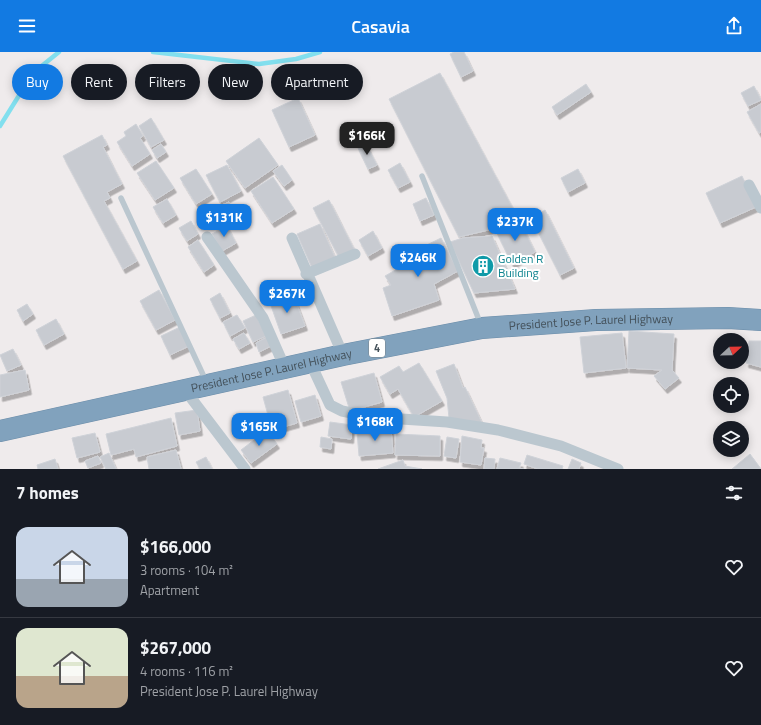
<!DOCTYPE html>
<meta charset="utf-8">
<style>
:root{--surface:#171b24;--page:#242831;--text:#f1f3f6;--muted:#9ea1a6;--line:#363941;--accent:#127ae2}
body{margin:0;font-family:"Titillium Web",sans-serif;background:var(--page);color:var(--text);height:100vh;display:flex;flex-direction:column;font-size:15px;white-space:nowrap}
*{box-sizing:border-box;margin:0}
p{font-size:13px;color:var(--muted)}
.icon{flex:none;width:22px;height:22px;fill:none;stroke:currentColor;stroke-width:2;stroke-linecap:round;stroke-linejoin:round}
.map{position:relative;height:417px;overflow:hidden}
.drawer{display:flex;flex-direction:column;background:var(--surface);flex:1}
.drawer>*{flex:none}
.guide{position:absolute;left:12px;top:12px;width:400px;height:36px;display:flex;gap:8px}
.needle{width:26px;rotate:68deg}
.buttons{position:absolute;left:713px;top:281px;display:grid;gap:8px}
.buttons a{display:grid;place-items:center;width:36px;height:36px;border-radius:50%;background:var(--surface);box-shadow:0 2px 10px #0003;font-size:20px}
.price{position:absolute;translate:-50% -34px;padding:0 9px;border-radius:8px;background:var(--accent);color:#fff;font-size:13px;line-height:26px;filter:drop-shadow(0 1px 2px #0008)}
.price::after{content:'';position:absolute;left:50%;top:24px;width:12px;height:9px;margin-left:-6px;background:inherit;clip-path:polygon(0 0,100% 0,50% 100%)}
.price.selected{background:#222;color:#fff}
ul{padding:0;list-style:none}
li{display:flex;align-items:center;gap:12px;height:100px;padding:0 16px}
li+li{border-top:1px solid var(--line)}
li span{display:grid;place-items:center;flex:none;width:112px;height:80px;border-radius:12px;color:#555}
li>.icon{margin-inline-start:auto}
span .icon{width:48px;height:48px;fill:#fffc;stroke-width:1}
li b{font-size:17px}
h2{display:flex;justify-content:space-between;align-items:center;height:48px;padding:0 16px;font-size:17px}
.tag{padding:0 14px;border-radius:18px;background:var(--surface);box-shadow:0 2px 10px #0003;font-size:14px;line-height:36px}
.tag.selected{background:var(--accent);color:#fff}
header{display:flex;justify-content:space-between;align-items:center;height:52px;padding:0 16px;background:var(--accent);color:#fff;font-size:18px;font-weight:600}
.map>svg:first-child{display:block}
</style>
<header><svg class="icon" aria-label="menu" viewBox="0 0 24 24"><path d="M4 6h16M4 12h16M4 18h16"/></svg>Casavia<svg class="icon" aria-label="share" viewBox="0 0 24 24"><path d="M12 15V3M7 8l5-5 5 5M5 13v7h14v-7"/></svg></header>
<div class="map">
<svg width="761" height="417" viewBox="0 0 761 417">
<defs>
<filter id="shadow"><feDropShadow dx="2.5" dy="4.5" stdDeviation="0" flood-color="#0004"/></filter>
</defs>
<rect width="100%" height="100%" fill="#efebec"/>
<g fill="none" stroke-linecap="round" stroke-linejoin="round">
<path stroke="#82dfee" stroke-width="4.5" d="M 153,0 L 259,12 L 296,7 L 320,0
M 0,74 L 33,21 L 59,0"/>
</g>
<path fill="#c8cbd1" stroke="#cfd2d8" filter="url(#shadow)" d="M 454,0 L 464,0 L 473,19 L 461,25 L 450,2 Z
M 440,21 L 517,164 L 488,178 L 459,185 L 389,47 Z
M 586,32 L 591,40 L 557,63 L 552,55 Z
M 754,34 L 761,48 L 748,54 L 741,41 Z
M 298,46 L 315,83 L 289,95 L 272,58 Z
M 761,52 L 761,80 L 759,81 L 747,60 Z
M 151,66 L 164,88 L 151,95 L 139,74 Z
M 136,72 L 143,84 L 140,86 L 150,102 L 132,114 L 117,90 L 126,84 L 124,80 Z
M 102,83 L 107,93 L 103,95 L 122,132 L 107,140 L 110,146 L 104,149 L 137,209 L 123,217 L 63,104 Z
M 259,86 L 278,113 L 245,136 L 226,109 Z
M 365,90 L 377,113 L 368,117 L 357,94 Z
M 161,92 L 166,100 L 157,106 L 152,98 Z
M 156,109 L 174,136 L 155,148 L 137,121 Z
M 400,111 L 410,130 L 398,136 L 388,118 Z
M 227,113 L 241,139 L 220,150 L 206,123 Z
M 282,113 L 292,128 L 284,134 L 273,119 Z
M 196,117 L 212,142 L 196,152 L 180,126 Z
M 578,117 L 585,131 L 568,140 L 561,126 Z
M 742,124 L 756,155 L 720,171 L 706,141 Z
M 273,125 L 294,157 L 272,171 L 251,139 Z
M 426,146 L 434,163 L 420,169 L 413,152 Z
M 167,147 L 176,163 L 163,171 L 153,155 Z
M 329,148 L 355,199 L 340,207 L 313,156 Z
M 229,150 L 236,165 L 215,174 L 208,159 Z
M 545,158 L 574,216 L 560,223 L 531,166 Z
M 519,168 L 535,200 L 512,212 L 496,179 Z
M 191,169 L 198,182 L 187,189 L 179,176 Z
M 320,172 L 336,208 L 313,218 L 297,182 Z
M 227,174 L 236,191 L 222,199 L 212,182 Z
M 373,179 L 382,196 L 368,204 L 359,188 Z
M 492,184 L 515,237 L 474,241 L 450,190 L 463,186 Z
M 441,186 L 458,219 L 434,232 L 439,248 L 392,264 L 383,236 L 391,233 L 385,224 L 399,216 L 396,208 Z
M 198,188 L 214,213 L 204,220 L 188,195 Z
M 159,238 L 175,268 L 156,278 L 140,249 Z
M 220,241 L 230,261 L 220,266 L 210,247 Z
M 293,242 L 305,274 L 281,282 L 270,251 Z
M 27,252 L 33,262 L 23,269 L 17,258 Z
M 237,263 L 245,276 L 230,284 L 223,270 Z
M 256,263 L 266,284 L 253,290 L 243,269 Z
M 56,267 L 64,282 L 44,293 L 36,278 Z
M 180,275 L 189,294 L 170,303 L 161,284 Z
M 629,279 L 674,282 L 672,318 L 679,326 L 665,337 L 654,324 L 662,318 L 627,316 Z
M 244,281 L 250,291 L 239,297 L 233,287 Z
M 622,281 L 626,316 L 584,321 L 580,285 Z
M 267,285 L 271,294 L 259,300 L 256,291 Z
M 749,289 L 761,289 L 761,315 L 746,311 Z
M 13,297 L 21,313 L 7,319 L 0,303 Z
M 419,311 L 442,349 L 414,365 L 398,337 L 390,342 L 380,325 L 399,314 L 403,320 Z
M 454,312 L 463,336 L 465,335 L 482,371 L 449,366 L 447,346 L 436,319 Z
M 25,318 L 29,338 L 0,345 L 0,323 Z
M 374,321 L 382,350 L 350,359 L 341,330 Z
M 288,338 L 297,371 L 272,378 L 263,345 Z
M 315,343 L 321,364 L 301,370 L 295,349 Z
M 197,358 L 200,379 L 179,383 L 175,361 Z
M 171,366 L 177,394 L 136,405 L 134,397 L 111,403 L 106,382 Z
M 330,370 L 352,373 L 351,387 L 328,384 Z
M 391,377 L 393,401 L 359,404 L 357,380 Z
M 267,378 L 277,392 L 251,411 L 241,398 Z
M 95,381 L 100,400 L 77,406 L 72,386 Z
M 396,382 L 440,384 L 440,404 L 395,403 Z
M 462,384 L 482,388 L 481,396 L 484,396 L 481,413 L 460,410 Z
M 321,385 L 332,387 L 331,397 L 320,395 Z
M 447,385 L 459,387 L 456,406 L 444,404 Z
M 176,398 L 181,417 L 149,417 L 147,405 Z
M 109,401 L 116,417 L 106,417 L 100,405 Z
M 750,402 L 761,417 L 732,417 Z
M 527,403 L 563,414 L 562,417 L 538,417 L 524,412 Z
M 98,404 L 101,411 L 88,416 L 85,409 Z
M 206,405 L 212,417 L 200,417 L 196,410 Z
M 485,406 L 495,407 L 494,417 L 484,417 Z
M 500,406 L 521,411 L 519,416 L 524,417 L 497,417 Z
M 55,407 L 58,417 L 38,417 L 37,413 Z
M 572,407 L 581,411 L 579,417 L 568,417 Z
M 403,408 L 405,414 L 422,417 L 378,417 Z"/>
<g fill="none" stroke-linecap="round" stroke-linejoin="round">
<g stroke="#6c8da9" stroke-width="22">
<g id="highway">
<path id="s1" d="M 0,379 L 343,303 L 482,276 L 596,268 L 728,266 L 761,268"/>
</g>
</g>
<path stroke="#bbc7cf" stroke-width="5.5" d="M 422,124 L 481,273
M 121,146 L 206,329"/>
<path stroke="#bbc7cf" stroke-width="11" d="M 749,133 L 761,156
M 207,185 L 263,266 L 285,316
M 292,186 L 343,303
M 306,222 L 355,202
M 310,310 L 330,353 L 342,359 L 371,365 L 447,370 L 498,378 L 561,394 L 618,417
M 185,338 L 245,417"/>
<use href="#highway" stroke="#81a2bd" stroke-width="21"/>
</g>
<defs>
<g id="building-disc" transform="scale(1.15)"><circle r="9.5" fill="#0f9aa8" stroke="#fff"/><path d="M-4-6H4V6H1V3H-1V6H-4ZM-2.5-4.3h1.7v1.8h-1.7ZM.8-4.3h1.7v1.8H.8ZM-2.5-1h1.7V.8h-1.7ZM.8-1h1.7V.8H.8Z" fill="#fff"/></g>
</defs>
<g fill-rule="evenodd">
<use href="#building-disc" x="483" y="214"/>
</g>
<g text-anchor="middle" stroke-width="4" stroke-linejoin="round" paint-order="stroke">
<rect fill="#fff" stroke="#7b848b" stroke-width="1" x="369" y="287" width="16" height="18" rx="3"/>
<g font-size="11" font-weight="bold" fill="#435059">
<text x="377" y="300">4</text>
</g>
<g font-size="12" fill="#0d838f" stroke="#fff" text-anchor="start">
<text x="498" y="211">Golden R<tspan x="498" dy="14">Building</tspan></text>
</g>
<g font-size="12" fill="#435059" stroke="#fff">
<text dy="4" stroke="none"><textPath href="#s1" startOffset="602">President Jose P. Laurel Highway</textPath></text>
<text dy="4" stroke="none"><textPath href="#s1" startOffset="278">President Jose P. Laurel Highway</textPath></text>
</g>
</g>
</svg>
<div class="buttons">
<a><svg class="needle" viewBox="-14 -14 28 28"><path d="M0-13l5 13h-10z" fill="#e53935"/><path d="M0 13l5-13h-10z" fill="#9ea1a6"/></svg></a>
<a><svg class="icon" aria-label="locate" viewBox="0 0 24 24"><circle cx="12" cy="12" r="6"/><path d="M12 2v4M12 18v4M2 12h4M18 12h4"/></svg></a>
<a><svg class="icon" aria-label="layers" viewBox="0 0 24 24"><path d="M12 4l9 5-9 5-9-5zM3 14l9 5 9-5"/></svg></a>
</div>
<b class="price selected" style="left:367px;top:104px">$166K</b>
<b class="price" style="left:224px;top:186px">$131K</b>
<b class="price" style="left:515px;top:190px">$237K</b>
<b class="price" style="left:418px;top:226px">$246K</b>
<b class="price" style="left:287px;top:262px">$267K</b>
<b class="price" style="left:375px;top:390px">$168K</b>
<b class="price" style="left:259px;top:395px">$165K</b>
<div class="guide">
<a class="tag selected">Buy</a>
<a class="tag">Rent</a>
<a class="tag">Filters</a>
<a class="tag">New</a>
<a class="tag">Apartment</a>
</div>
</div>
<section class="drawer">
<h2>7 homes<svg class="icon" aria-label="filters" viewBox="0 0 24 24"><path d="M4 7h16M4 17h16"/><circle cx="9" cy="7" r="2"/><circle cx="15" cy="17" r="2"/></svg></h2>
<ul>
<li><span style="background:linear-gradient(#c9d6e8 65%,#9aa5b1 0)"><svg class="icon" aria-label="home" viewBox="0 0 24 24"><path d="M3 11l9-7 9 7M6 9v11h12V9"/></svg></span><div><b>$166,000</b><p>3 rooms · 104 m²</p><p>Apartment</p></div><svg class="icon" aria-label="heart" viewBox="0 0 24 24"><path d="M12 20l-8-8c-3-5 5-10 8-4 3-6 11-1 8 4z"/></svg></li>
<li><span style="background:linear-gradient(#dfe7d0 60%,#b9a48a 0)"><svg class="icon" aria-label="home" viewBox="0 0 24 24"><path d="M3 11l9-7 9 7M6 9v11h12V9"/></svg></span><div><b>$267,000</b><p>4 rooms · 116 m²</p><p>President Jose P. Laurel Highway</p></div><svg class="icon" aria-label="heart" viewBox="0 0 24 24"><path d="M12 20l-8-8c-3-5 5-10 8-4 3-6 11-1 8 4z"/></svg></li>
</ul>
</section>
